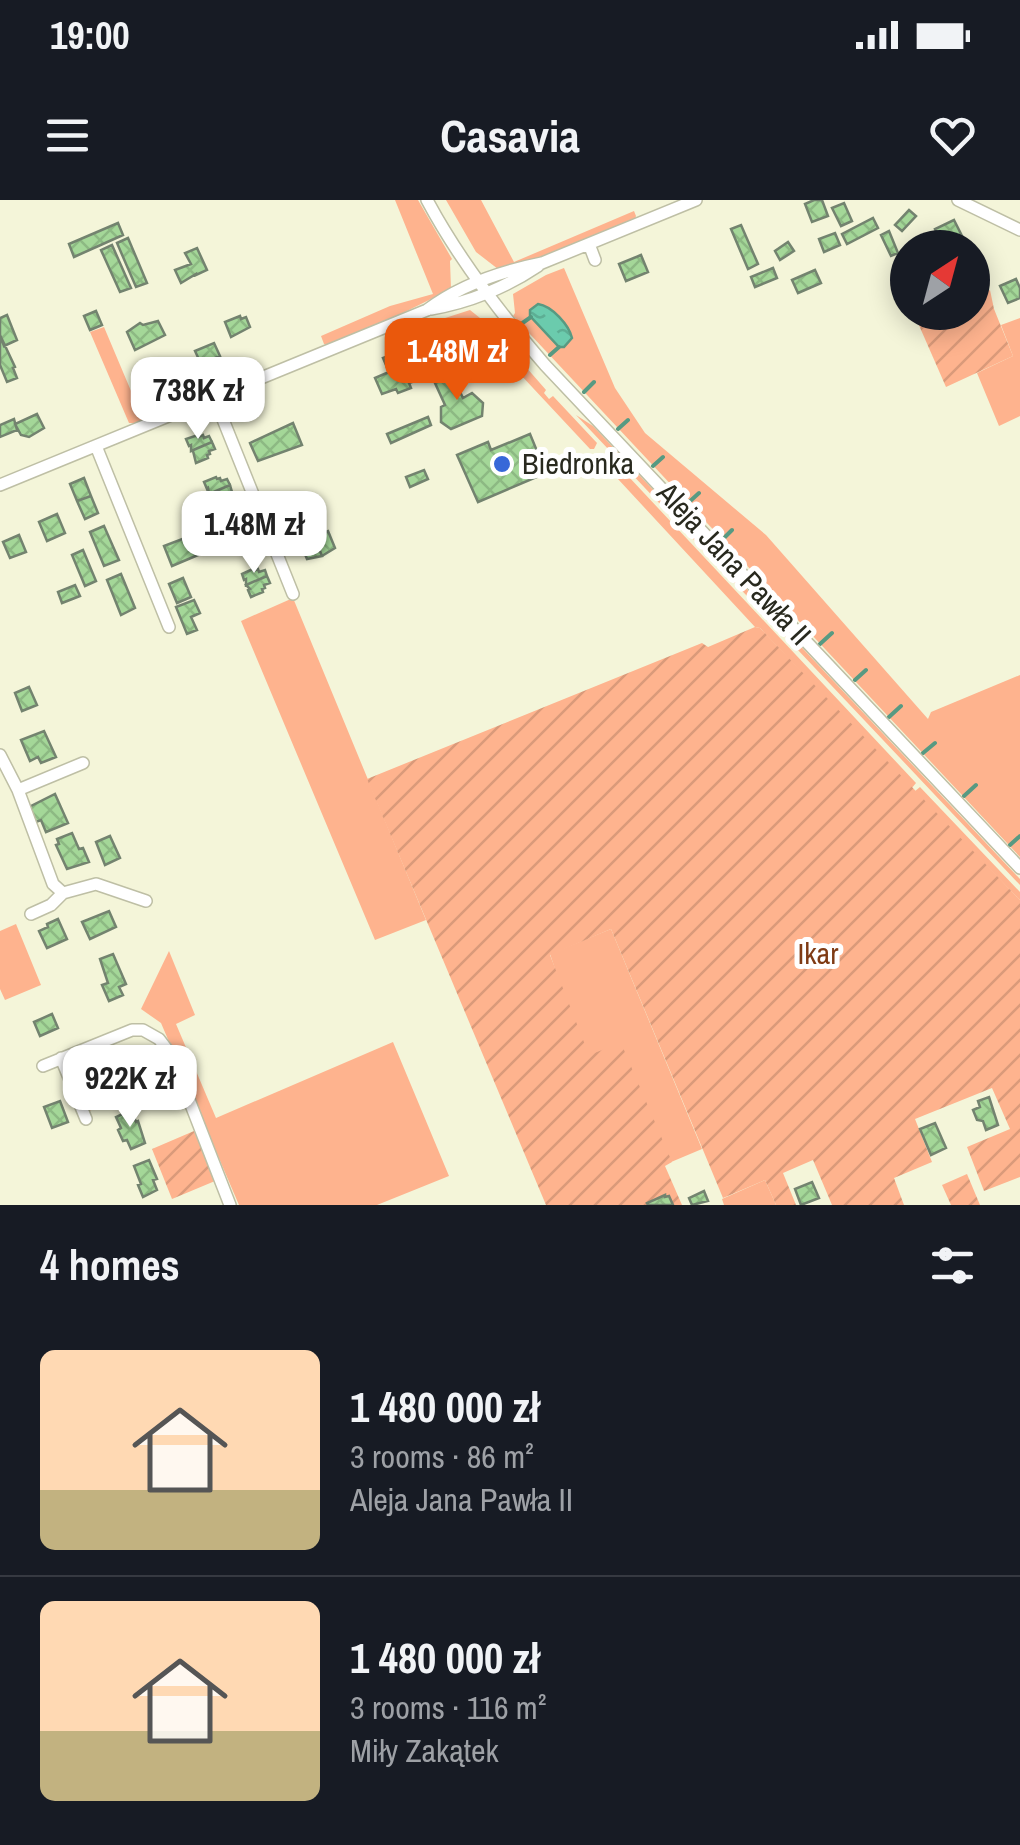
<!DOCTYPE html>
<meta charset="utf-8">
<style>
:root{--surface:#171b24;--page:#242831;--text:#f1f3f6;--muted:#9ea1a6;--line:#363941;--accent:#ea580c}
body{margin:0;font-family:"Archivo Narrow",sans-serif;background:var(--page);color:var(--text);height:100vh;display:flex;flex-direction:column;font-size:38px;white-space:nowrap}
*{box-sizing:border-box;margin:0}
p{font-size:32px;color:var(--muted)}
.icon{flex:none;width:55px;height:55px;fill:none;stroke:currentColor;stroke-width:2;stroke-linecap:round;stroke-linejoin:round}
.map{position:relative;height:1005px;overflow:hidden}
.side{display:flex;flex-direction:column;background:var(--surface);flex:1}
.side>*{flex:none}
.needle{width:65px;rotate:36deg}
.tools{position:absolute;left:890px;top:30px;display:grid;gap:20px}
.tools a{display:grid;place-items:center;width:100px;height:100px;border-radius:50%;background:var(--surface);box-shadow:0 5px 25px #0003;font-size:50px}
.price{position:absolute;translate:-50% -85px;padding:0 22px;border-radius:20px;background:#fff;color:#222;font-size:32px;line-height:65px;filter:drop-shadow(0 2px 5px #0008)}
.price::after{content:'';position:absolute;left:50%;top:60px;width:30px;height:22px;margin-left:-15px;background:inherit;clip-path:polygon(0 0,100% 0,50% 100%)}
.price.on{background:var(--accent);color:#fff}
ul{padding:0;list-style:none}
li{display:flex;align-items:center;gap:30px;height:250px;padding:0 40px}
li+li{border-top:2px solid var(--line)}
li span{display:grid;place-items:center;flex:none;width:280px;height:200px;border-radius:15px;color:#555}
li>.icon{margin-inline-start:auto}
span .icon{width:120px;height:120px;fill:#fffc;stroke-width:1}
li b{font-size:42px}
h2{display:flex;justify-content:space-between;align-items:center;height:120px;padding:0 40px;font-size:42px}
.status{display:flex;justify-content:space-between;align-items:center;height:70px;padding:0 50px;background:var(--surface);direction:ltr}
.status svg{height:28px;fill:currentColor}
header{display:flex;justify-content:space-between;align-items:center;height:130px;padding:0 40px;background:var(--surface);font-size:45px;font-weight:700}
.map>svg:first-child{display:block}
</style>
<div class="status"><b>19:00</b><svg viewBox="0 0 49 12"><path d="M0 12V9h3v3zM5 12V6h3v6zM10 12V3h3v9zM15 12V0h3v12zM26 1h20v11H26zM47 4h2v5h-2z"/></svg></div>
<header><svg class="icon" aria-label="menu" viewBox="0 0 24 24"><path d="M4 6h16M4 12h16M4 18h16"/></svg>Casavia<svg class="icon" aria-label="heart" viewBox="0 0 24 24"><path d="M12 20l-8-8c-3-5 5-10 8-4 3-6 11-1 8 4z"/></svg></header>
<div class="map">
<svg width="1020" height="1005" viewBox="0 0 1020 1005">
<defs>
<pattern id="garden-furrows" width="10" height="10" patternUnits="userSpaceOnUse" patternTransform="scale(2.5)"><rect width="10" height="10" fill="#feb38e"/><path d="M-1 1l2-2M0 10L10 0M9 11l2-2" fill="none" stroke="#da9a7a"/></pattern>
<pattern id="water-ripples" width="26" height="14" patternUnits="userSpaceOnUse" patternTransform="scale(2.5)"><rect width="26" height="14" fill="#6bcbad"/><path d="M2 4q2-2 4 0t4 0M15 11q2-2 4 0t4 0" fill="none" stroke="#5dae94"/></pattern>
<pattern id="building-cross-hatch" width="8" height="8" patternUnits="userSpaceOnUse" patternTransform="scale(2.5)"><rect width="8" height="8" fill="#a4d798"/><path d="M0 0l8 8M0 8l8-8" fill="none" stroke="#8db983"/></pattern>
</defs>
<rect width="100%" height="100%" fill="#f4f5d9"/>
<path fill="#feb38e" d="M 395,0 L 418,0 L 452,59 L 450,61 L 451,89 L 391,119 L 327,145 L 324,144 L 321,136 L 390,106 L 433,94 Z
M 446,0 L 481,0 L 514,62 L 634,11 L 636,16 L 635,19 L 540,57 L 498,69 L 476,52 Z
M 564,68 L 615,188 L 645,233 L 766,335 L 928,519 L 931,512 L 1020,475 L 1020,657 L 513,116 L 515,113 L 513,94 L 546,75 Z
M 470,110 L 490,126 L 546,190 L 544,193 L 549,199 L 553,196 L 597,243 L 594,249 L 590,249 L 476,127 L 464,118 L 414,137 L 411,129 Z
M 1020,118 L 1020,216 L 999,226 L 977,173 L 1013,156 L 1001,125 Z
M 104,127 L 142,217 L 178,202 L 178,206 L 137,223 L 129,223 L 90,132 Z
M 576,215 L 593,226 L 1020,679 L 1020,685 Z
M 613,260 L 916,583 L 911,589 L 760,428 L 755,427 L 605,265 Z
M 293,398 L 426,720 L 375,740 L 241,421 Z
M 920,587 L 1020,692 L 1020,700 L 914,592 Z
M 16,724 L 41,785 L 5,800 L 0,789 L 0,731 Z
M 611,729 L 702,949 L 626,981 L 550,754 Z
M 169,751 L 195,815 L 176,824 L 216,918 L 393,842 L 449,976 L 377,1005 L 239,1005 L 161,823 L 141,809 Z
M 118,847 L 136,891 L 89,911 L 70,867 Z
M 765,980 L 776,1005 L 724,1005 L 722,999 Z"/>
<path fill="url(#garden-furrows)" d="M 990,90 L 994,109 L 1013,156 L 946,187 L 918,123 L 939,113 L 972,112 L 973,98 Z
M 755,427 L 760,428 L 1020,700 L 1020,977 L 984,991 L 967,947 L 1010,929 L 992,888 L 915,919 L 932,962 L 894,978 L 904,1005 L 832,1005 L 813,960 L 783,973 L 796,1005 L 776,1005 L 765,980 L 723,998 L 611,729 L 550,755 L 589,855 L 621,843 L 672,962 L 665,966 L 682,1005 L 546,1005 L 367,579 L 702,443 L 708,447 Z
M 194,931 L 215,981 L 172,999 L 152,949 Z
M 967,974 L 980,1005 L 951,1005 L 942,985 Z"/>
<path fill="url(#water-ripples)" stroke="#579a82" stroke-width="2.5" d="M 538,104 C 552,106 569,125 572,138 L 564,147 L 559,147 L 530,116 L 530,110 Z"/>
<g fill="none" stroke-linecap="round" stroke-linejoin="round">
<path stroke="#579a82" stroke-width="4" d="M 521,124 L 531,117
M 550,155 L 559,147
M 584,192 L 594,182
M 618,229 L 628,220
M 653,266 L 663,257
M 688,303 L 699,293
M 723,339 L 732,330
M 820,444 L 832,433
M 855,480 L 866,470
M 889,517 L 901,506
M 923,553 L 935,543
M 964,596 L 976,585
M 1010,645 L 1020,636"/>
</g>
<path fill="url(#building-cross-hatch)" stroke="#73836f" stroke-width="2.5" d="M 814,0 L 822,0 L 828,16 L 812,22 L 805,4 Z
M 844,3 L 852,21 L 841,26 L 832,8 Z
M 909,10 L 916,16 L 902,31 L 895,25 Z
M 873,18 L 878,28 L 847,44 L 842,34 Z
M 954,20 L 962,36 L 943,45 L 935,29 Z
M 118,23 L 123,35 L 74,57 L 69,44 Z
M 741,25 L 758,64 L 748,69 L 731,29 Z
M 889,31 L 898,53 L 891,56 L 881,35 Z
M 835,33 L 840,45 L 824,52 L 819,39 Z
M 128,38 L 147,83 L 136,87 L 117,43 Z
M 788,42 L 794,51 L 780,60 L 775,51 Z
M 112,45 L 131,88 L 120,92 L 101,50 Z
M 197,48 L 207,70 L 196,75 L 196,74 L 181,83 L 175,70 L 191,64 L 185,53 Z
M 641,55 L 648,72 L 626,81 L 619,64 Z
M 773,68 L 777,78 L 755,87 L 751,77 Z
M 815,70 L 821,83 L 798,93 L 792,80 Z
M 1016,79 L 1020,88 L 1020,98 L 1008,103 L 1000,86 Z
M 96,111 L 102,125 L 90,130 L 84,116 Z
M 7,115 L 17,140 L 4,146 L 0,135 L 0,118 Z
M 240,116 L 241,119 L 246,117 L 250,127 L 231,137 L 225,122 Z
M 158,121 L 165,135 L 135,150 L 127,132 L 140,123 L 143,125 Z
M 0,135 L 15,167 L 13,168 L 17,178 L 7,182 L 0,165 Z
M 214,143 L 220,156 L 201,164 L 195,151 Z
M 396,153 L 402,167 L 405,165 L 412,182 L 409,183 L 411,188 L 398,193 L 396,189 L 382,194 L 375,178 L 389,172 L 383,158 Z
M 443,171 L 452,175 L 463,198 L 472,193 L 483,203 L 482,216 L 451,229 L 441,222 L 441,207 L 445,205 L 435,183 Z
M 37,214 L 44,228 L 29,237 L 21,235 L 15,224 Z
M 428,217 L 431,225 L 391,243 L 387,234 Z
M 14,219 L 17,230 L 0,237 L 0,225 Z
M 293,223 L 302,245 L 258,261 L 250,243 Z
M 530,234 L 546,273 L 478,302 L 457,255 L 488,242 L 491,250 Z
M 198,235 L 199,237 L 203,235 L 204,238 L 209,236 L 212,242 L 191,251 L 191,245 L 189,246 L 186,239 Z
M 212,242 L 215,249 L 209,251 L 210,254 L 207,255 L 208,258 L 196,263 L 193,251 L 191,251 Z
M 424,270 L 428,279 L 410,287 L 406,277 Z
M 216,277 L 217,279 L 220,278 L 221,281 L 227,279 L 230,285 L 209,294 L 208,288 L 207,289 L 204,282 Z
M 84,278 L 91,296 L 77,301 L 70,284 Z
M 230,285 L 232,292 L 227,294 L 228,297 L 225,298 L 225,301 L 213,305 L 213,298 L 209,294 Z
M 91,296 L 98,313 L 85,319 L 77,301 Z
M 57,314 L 65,333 L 47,341 L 39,322 Z
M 235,323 L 240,327 L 246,324 L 249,331 L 228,340 L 227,334 L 223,328 Z
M 104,326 L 119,360 L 104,366 L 90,332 Z
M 249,331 L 251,337 L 246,340 L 247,343 L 244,344 L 244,346 L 232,351 L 230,345 L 231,344 L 228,340 Z
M 328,331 L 335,348 L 322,356 L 314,336 Z
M 19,335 L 26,352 L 10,358 L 3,342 Z
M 190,336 L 192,340 L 195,341 L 194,346 L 198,355 L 172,366 L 164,346 Z
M 314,336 L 322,356 L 307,359 L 300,342 Z
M 83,350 L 96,381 L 85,386 L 72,355 Z
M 253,369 L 254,371 L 258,369 L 259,372 L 265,370 L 267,376 L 246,385 L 246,379 L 244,380 L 242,374 Z
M 121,374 L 135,408 L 121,415 L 107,380 Z
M 267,376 L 270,383 L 264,385 L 265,388 L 262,389 L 263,392 L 251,397 L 248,390 L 250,389 L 246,385 Z
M 183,378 L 191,397 L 177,403 L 169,384 Z
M 75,385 L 80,396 L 62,403 L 58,392 Z
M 194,400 L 200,413 L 191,417 L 197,430 L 187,434 L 176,407 Z
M 29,487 L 37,505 L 22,511 L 15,493 Z
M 44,531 L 56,557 L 41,563 L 38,557 L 30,561 L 21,540 Z
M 55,594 L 68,623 L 46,632 L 41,620 L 36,622 L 29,607 Z
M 72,633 L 79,649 L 83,648 L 89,662 L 67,669 L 56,645 L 59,644 L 57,639 Z
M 110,636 L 120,658 L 105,665 L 96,642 Z
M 109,711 L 116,727 L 90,739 L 82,722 Z
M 58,719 L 67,739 L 47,748 L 39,731 L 48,727 L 47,724 Z
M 113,754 L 126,784 L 119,787 L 123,795 L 109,801 L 102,785 L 108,783 L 100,759 Z
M 52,814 L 58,828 L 40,836 L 34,822 Z
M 155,867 L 162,885 L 166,883 L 171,896 L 152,904 L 145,885 L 149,884 L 143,872 Z
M 989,897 L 998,925 L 986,930 L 983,921 L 977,920 L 973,910 L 980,907 L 978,901 Z
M 60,901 L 68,922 L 52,928 L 44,907 Z
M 131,910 L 136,922 L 138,921 L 145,943 L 131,949 L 127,940 L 123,941 L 118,930 L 121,928 L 116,917 Z
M 935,923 L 946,948 L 931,955 L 920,929 Z
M 149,960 L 157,979 L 153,980 L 157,990 L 143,997 L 138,985 L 141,984 L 134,966 Z
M 812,982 L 819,998 L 801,1005 L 795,989 Z
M 704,991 L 708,1001 L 692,1005 L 689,998 Z
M 665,995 L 665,997 L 669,996 L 673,1005 L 648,1005 L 647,1003 Z"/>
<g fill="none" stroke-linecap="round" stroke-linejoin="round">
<g stroke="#bebfa5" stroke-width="14">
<path id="minor" d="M 427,0 C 459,60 500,113 545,165 L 1020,668
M 958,0 L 1020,30
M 589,44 L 595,60
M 431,109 C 468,103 507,87 538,66
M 214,197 L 293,394
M 96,246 L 169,427
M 0,285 L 427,110 C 460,85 502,71 542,63 L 696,0
M 0,555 L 18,590 L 53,684 L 63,693
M 18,590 L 83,563
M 63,693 L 96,684 L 146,701
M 31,714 L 51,705 L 63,693
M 61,858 L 86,919
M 43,866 L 132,830 L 143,830 L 159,839 L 172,856 L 230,1005"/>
</g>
<use href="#minor" stroke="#fff" stroke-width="11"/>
</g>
<circle fill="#3768d8" stroke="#fff" stroke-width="4" cx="502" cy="264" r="10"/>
<g text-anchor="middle" stroke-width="10" stroke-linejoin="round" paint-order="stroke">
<g font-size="30" fill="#28291e" stroke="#fff" text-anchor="start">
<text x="522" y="274">Biedronka</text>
</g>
<g font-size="30" fill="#28291e" stroke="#fff">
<text transform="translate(734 364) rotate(47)" y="10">Aleja Jana Pawła II</text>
</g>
<g font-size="30" fill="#7f3b14" stroke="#fff">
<text x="818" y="764">Ikar</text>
</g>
</g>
</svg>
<div class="tools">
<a><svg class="needle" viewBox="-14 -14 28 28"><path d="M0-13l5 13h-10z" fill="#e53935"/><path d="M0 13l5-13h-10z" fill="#9ea1a6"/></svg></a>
</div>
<b class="price on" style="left:457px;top:203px">1.48M zł</b>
<b class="price" style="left:198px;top:242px">738K zł</b>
<b class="price" style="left:254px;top:376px">1.48M zł</b>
<b class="price" style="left:130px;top:930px">922K zł</b>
</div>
<section class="side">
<h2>4 homes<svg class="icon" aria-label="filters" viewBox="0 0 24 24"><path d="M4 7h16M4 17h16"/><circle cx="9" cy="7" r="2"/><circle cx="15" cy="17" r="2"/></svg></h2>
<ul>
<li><span style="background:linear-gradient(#ffd9b3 70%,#c2b280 0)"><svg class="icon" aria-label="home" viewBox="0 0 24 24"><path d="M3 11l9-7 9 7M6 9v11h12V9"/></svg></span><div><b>1 480 000 zł</b><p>3 rooms · 86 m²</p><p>Aleja Jana Pawła II</p></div></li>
<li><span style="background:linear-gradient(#ffd9b3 65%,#c2b280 0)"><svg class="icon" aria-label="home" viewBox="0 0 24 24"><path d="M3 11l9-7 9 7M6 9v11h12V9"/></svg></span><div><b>1 480 000 zł</b><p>3 rooms · 116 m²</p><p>Miły Zakątek</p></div></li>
</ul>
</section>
